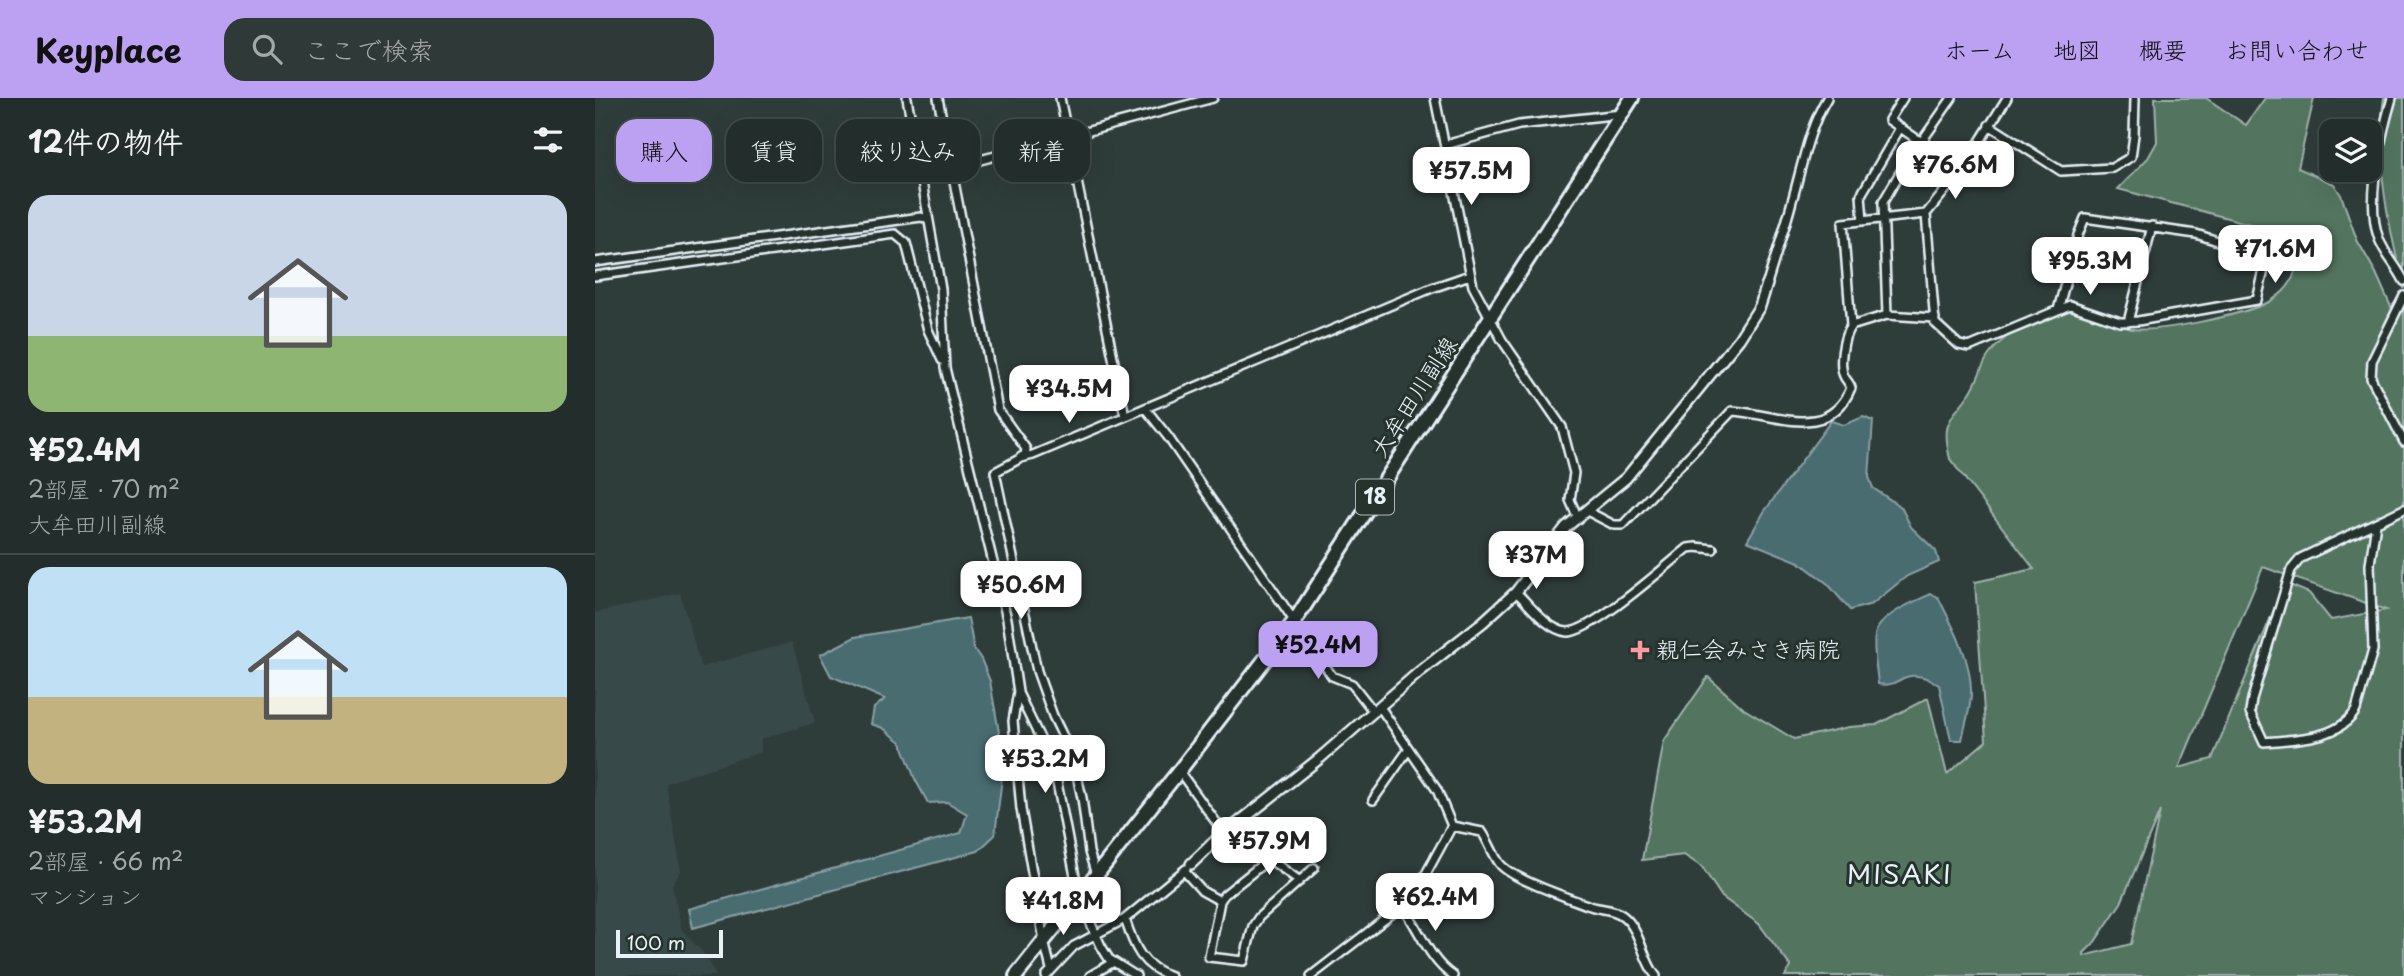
<!DOCTYPE html>
<html lang="ja">
<meta charset="utf-8">
<style>
:root{--surface:#232e2c;--page:#2f3a38;--text:#f1f3f6;--muted:#a3a8a9;--line:#404a48;--accent:#bca0f2}
body{margin:0;font-family:"Playpen Sans","Klee One",sans-serif;background:var(--page);color:var(--text);height:100vh;display:flex;flex-direction:column;font-size:26px;white-space:nowrap}
*{box-sizing:border-box;margin:0}
p{font-size:23px;color:var(--muted)}
.icon{flex:none;width:38px;height:38px;fill:none;stroke:currentColor;stroke-width:2;stroke-linecap:round;stroke-linejoin:round}
.map{position:relative;flex:1;overflow:hidden}
.sheet{display:flex;flex-direction:column;background:var(--surface);width:595px}
.sheet>*{flex:none}
.banner{position:absolute;left:21px;top:21px;width:665px;height:63px;display:flex;gap:14px}
.fabs{position:absolute;left:1724px;top:21px;display:grid;gap:14px}
.fabs a{display:grid;place-items:center;width:63px;height:63px;border-radius:14px;background:var(--surface);box-shadow:0 7px 28px #0002,0 0 0 2px var(--line);font-size:35px}
.scale{position:absolute;left:21px;bottom:18px;width:107px;box-sizing:border-box;padding-left:7px;border:4px solid #e8f1f8;border-top:0;font-size:19px;line-height:24px;white-space:nowrap;color:#e8f1f8;-webkit-text-stroke:5px #26332d;paint-order:stroke}
.price{position:absolute;translate:-50% -60px;padding:0 16px;border-radius:14px;background:#fff;color:#222;font-size:23px;line-height:46px;filter:drop-shadow(0 2px 4px #0008)}
.price::after{content:'';position:absolute;left:50%;top:42px;width:21px;height:16px;margin-left:-10px;background:inherit;clip-path:polygon(0 0,100% 0,50% 100%)}
.price.current{background:var(--accent);color:#111}
ul{padding:0;list-style:none}
li{display:grid;align-content:center;gap:14px;height:371px;padding:0 28px}
li+li{border-top:2px solid var(--line)}
li span{display:grid;place-items:center;height:217px;border-radius:21px;color:#555}
li>.icon{margin-inline-start:auto}
span .icon{width:126px;height:126px;fill:#fffc;stroke-width:1}
li b{font-size:30px}
h2{display:flex;justify-content:space-between;align-items:center;height:84px;padding:0 28px;font-size:30px}
.chip{padding:0 24px;border-radius:21px;background:var(--surface);box-shadow:0 7px 28px #0002,0 0 0 2px var(--line);font-size:24px;line-height:63px}
.chip.current{background:var(--accent);color:#111}
header{display:flex;align-items:center;gap:42px;box-sizing:border-box;height:98px;padding:0 35px;background:var(--accent);color:#111}
header strong{font-size:33px}
nav{display:flex;gap:38px;margin-inline-start:auto;font-size:24px}
.search{width:490px;height:63px;background:var(--page);display:flex;align-items:center;gap:18px;box-sizing:border-box;padding:0 24px;border-radius:21px;color:var(--muted);font-size:26px}
main{display:flex;flex:1;min-height:0}
.map>svg:first-child{display:block}
</style>
<header>
<strong>Keyplace</strong>
<div class="search"><svg class="icon" aria-label="search" viewBox="0 0 24 24"><circle cx="10" cy="10" r="6"/><path d="M15 15l6 6"/></svg>ここで検索</div>
<nav><a>ホーム</a><a>地図</a><a>概要</a><a>お問い合わせ</a></nav>
</header>
<main>
<section class="sheet">
<h2>12件の物件<svg class="icon" aria-label="filters" viewBox="0 0 24 24"><path d="M4 7h16M4 17h16"/><circle cx="9" cy="7" r="2"/><circle cx="15" cy="17" r="2"/></svg></h2>
<ul>
<li><span style="background:linear-gradient(#c9d6e8 65%,#8fb573 0)"><svg class="icon" aria-label="home" viewBox="0 0 24 24"><path d="M3 11l9-7 9 7M6 9v11h12V9"/></svg></span><div><b>¥52.4M</b><p>2部屋 · 70 m²</p><p>大牟田川副線</p></div></li>
<li><span style="background:linear-gradient(#bfe0f5 60%,#c2b280 0)"><svg class="icon" aria-label="home" viewBox="0 0 24 24"><path d="M3 11l9-7 9 7M6 9v11h12V9"/></svg></span><div><b>¥53.2M</b><p>2部屋 · 66 m²</p><p>マンション</p></div></li>
</ul>
</section>
<div class="map">
<svg width="1809" height="878" viewBox="0 0 1809 878">
<rect width="100%" height="100%" fill="#2f3d3a"/>
<filter id="ink" filterUnits="userSpaceOnUse"><feTurbulence type="fractalNoise" baseFrequency=".0143" numOctaves="2"/><feDisplacementMap in="SourceGraphic" scale="14" xChannelSelector="R" yChannelSelector="G"/><feConvolveMatrix kernelMatrix="1 2 1 2 8 2 1 2 1" color-interpolation-filters="sRGB"/></filter>
<g filter="url(#ink)">
<path fill="#39484a" d="M 85,495 L 106,569 L 197,544 L 220,625 L 166,641 L 166,654 L 71,685 L 86,773 L 77,787 L 87,832 L 111,858 L 121,878 L 0,878 L 0,515 Z"/>
<path fill="#53745f" stroke="#9eb2ac" stroke-width="2" fill-rule="evenodd" d="M 1560,0 L 1611,0 L 1651,27 L 1670,0 L 1719,0 L 1703,70 L 1739,86 L 1746,97 L 1762,142 L 1781,175 L 1796,209 L 1809,195 L 1809,878 L 1190,878 L 1196,869 L 1164,826 L 1127,799 L 1107,769 L 1089,757 L 1047,762 L 1069,643 L 1113,579 L 1149,611 L 1199,641 L 1254,629 L 1281,627 L 1333,600 L 1352,676 L 1391,643 L 1380,484 L 1439,471 L 1355,361 C 1346,323 1355,323 1375,295 C 1383,283 1386,268 1394,257 C 1406,240 1434,221 1454,214 C 1461,212 1489,209 1496,210 C 1509,212 1520,227 1533,230 C 1558,237 1650,216 1674,204 C 1686,197 1697,187 1700,173 C 1703,159 1701,143 1689,135 L 1523,91 L 1553,60 L 1562,44 ZM 1668,469 L 1791,512 L 1736,522 L 1714,495 L 1690,485 L 1617,661 L 1584,670 ZM 1565,713 L 1536,846 L 1489,858 L 1489,855 L 1499,845 L 1526,805 Z
M 1789,0 L 1809,0 L 1809,191 C 1794,128 1779,66 1789,0 Z"/>
<path fill="#496c6f" stroke="#89a1a6" stroke-width="2" d="M 1268,319 L 1278,323 L 1274,379 L 1278,390 L 1306,409 L 1316,429 L 1341,453 L 1344,464 L 1312,478 L 1277,506 L 1255,512 L 1233,486 L 1204,464 L 1152,443 L 1169,414 L 1236,323 L 1249,327 Z
M 1336,496 L 1343,499 C 1358,529 1375,558 1376,592 C 1377,608 1370,626 1367,642 L 1356,642 L 1344,587 C 1337,583 1330,578 1322,578 C 1305,576 1302,590 1283,586 C 1282,573 1276,542 1282,531 C 1291,515 1320,503 1336,496 Z
M 373,520 L 379,551 L 386,561 L 395,583 L 409,663 L 400,737 L 383,753 L 98,830 L 94,811 L 366,735 L 372,716 L 352,704 L 333,705 L 320,681 L 306,644 L 288,630 L 276,626 L 279,610 L 290,601 L 236,578 L 225,557 L 260,539 Z"/>
<g fill="none" stroke-linecap="round" stroke-linejoin="round">
<g stroke="#e8f1f8" stroke-width="12">
<path id="minor" d="M 312,0 L 346,191 L 350,270 L 412,521 L 423,594 L 418,623 L 426,711 L 449,843 L 456,871
M 343,0 L 403,312 L 431,351 L 430,357 L 426,359
M 465,0 L 530,318
M 840,0 L 878,188 L 907,242 L 967,329 L 979,375 L 975,402 L 983,420
M 1308,0 L 1294,22 L 1367,72
M 1797,0 C 1786,38 1770,104 1784,141 C 1790,157 1802,168 1809,183
M 1394,27 L 1466,73 L 1517,70 L 1536,59 L 1539,37 L 1540,0
M 850,47 L 924,27 L 1027,16
M 370,66 L 618,0
M 1331,116 L 1340,225 L 1364,247 L 1374,249 L 1475,207 L 1525,224 L 1543,223 L 1662,202 L 1672,159 L 1601,136 L 1490,120 L 1483,137 L 1463,212
M 1268,123 L 1266,97 L 1305,30
M 0,164 L 297,123 L 326,119 L 333,121
M 0,178 L 300,136 L 311,145 L 333,232 L 347,262
M 1172,186 C 1180,158 1190,131 1197,103 C 1207,69 1213,31 1232,0
M 1809,198 L 1777,263 L 1776,280 L 1809,344
M 1292,217 L 1288,104 L 1306,73 L 1357,0
M 1533,224 L 1557,128
M 1256,228 L 1292,217 L 1340,220
M 550,310 L 573,339 L 737,578 L 757,586 L 779,614
M 992,413 L 1019,427 L 1028,427 L 1137,313 C 1179,315 1233,345 1256,290 C 1255,286 1252,283 1250,280 C 1243,268 1248,238 1256,228 L 1248,125 L 1331,116 L 1367,72 L 1412,0
M 1781,425 L 1775,466 L 1778,552 L 1761,612 C 1744,642 1699,641 1669,644 L 1655,614 L 1657,601 L 1696,472 L 1706,460 L 1809,411
M 921,494 C 935,507 952,532 972,534 C 996,535 1072,467 1093,450 L 1101,449 L 1118,451
M 424,597 L 459,669 L 484,799 L 506,848 L 514,861 L 541,878
M 584,673 L 629,735
M 778,702 L 814,651
M 857,728 L 887,734 C 894,744 898,757 905,766 C 917,781 972,799 992,807 C 1004,812 1018,810 1028,818 C 1046,832 1047,861 1061,878
M 664,751 L 674,761 L 705,783
M 589,773 L 607,793 L 625,803 L 614,859 L 649,863 L 658,828 L 664,819 L 719,770
M 625,803 L 629,797 L 674,761
M 807,808 C 825,831 833,861 858,878
M 530,821 C 539,849 547,869 576,878
M 522,825 L 501,777 L 494,754 L 487,700 L 478,659 L 458,618 L 442,573 L 400,374 L 426,360 L 438,357 L 837,190 L 875,177
M 451,878 L 479,848 L 530,821 L 591,771
M 495,878 L 517,865
M 716,878 L 807,808 L 821,794 L 857,728 L 842,692 L 785,609"/>
</g>
<g stroke="#e8f1f8" stroke-width="14">
<path id="tertiary" d="M 596,766 L 619,744 L 725,660 L 823,575 L 888,524 L 921,494 L 971,429 L 1031,380 L 1144,241 L 1165,208 L 1172,186"/>
</g>
<g stroke="#e8f1f8" stroke-width="18">
<path id="primary" d="M 421,878 L 584,673 L 699,524 L 1037,0"/>
</g>
<use href="#minor" stroke="#26332d" stroke-width="7"/>
<use href="#tertiary" stroke="#26332d" stroke-width="9"/>
<use href="#primary" stroke="#26332d" stroke-width="12"/>
</g>
</g>
<path fill="#ff9aa2" stroke="#26332d" stroke-width="2.5" d="M1041.5 541.5h7v7h7v7h-7v7h-7v-7h-7v-7h7z"/>
<g text-anchor="middle" stroke-width="6" stroke-linejoin="round" paint-order="stroke">
<rect fill="#26332d" stroke="#aeb8bb" stroke-width="2" x="761" y="381.5" width="38" height="35" rx="5"/>
<g font-size="21" font-weight="bold" fill="#e8f1f8">
<text x="780" y="406">18</text>
</g>
<g font-size="23" fill="#e8f1f8" stroke="#26332d">
<text transform="translate(819 299) rotate(-57)" y="8">大牟田川副線</text>
</g>
<g font-size="23" fill="#e8f1f8" stroke="#26332d" text-anchor="start">
<text x="1061" y="560">親仁会みさき病院</text>
</g>
<g font-size="26" letter-spacing="2" fill="#e8f1f8" stroke="#26332d">
<text x="1305" y="786">MISAKI</text>
</g>
</g>
</svg>
<div class="fabs">
<a><svg class="icon" aria-label="layers" viewBox="0 0 24 24"><path d="M12 4l9 5-9 5-9-5zM3 14l9 5 9-5"/></svg></a>
</div>
<div class="scale">100 m</div>
<b class="price" style="left:1360px;top:103px">¥76.6M</b>
<b class="price" style="left:876px;top:109px">¥57.5M</b>
<b class="price" style="left:1680px;top:187px">¥71.6M</b>
<b class="price" style="left:1495px;top:199px">¥95.3M</b>
<b class="price" style="left:474px;top:327px">¥34.5M</b>
<b class="price" style="left:941px;top:493px">¥37M</b>
<b class="price" style="left:426px;top:523px">¥50.6M</b>
<b class="price current" style="left:723px;top:583px">¥52.4M</b>
<b class="price" style="left:450px;top:697px">¥53.2M</b>
<b class="price" style="left:674px;top:779px">¥57.9M</b>
<b class="price" style="left:840px;top:835px">¥62.4M</b>
<b class="price" style="left:468px;top:839px">¥41.8M</b>
<div class="banner">
<a class="chip current">購入</a>
<a class="chip">賃貸</a>
<a class="chip">絞り込み</a>
<a class="chip">新着</a>
</div>
</div>
</main>
